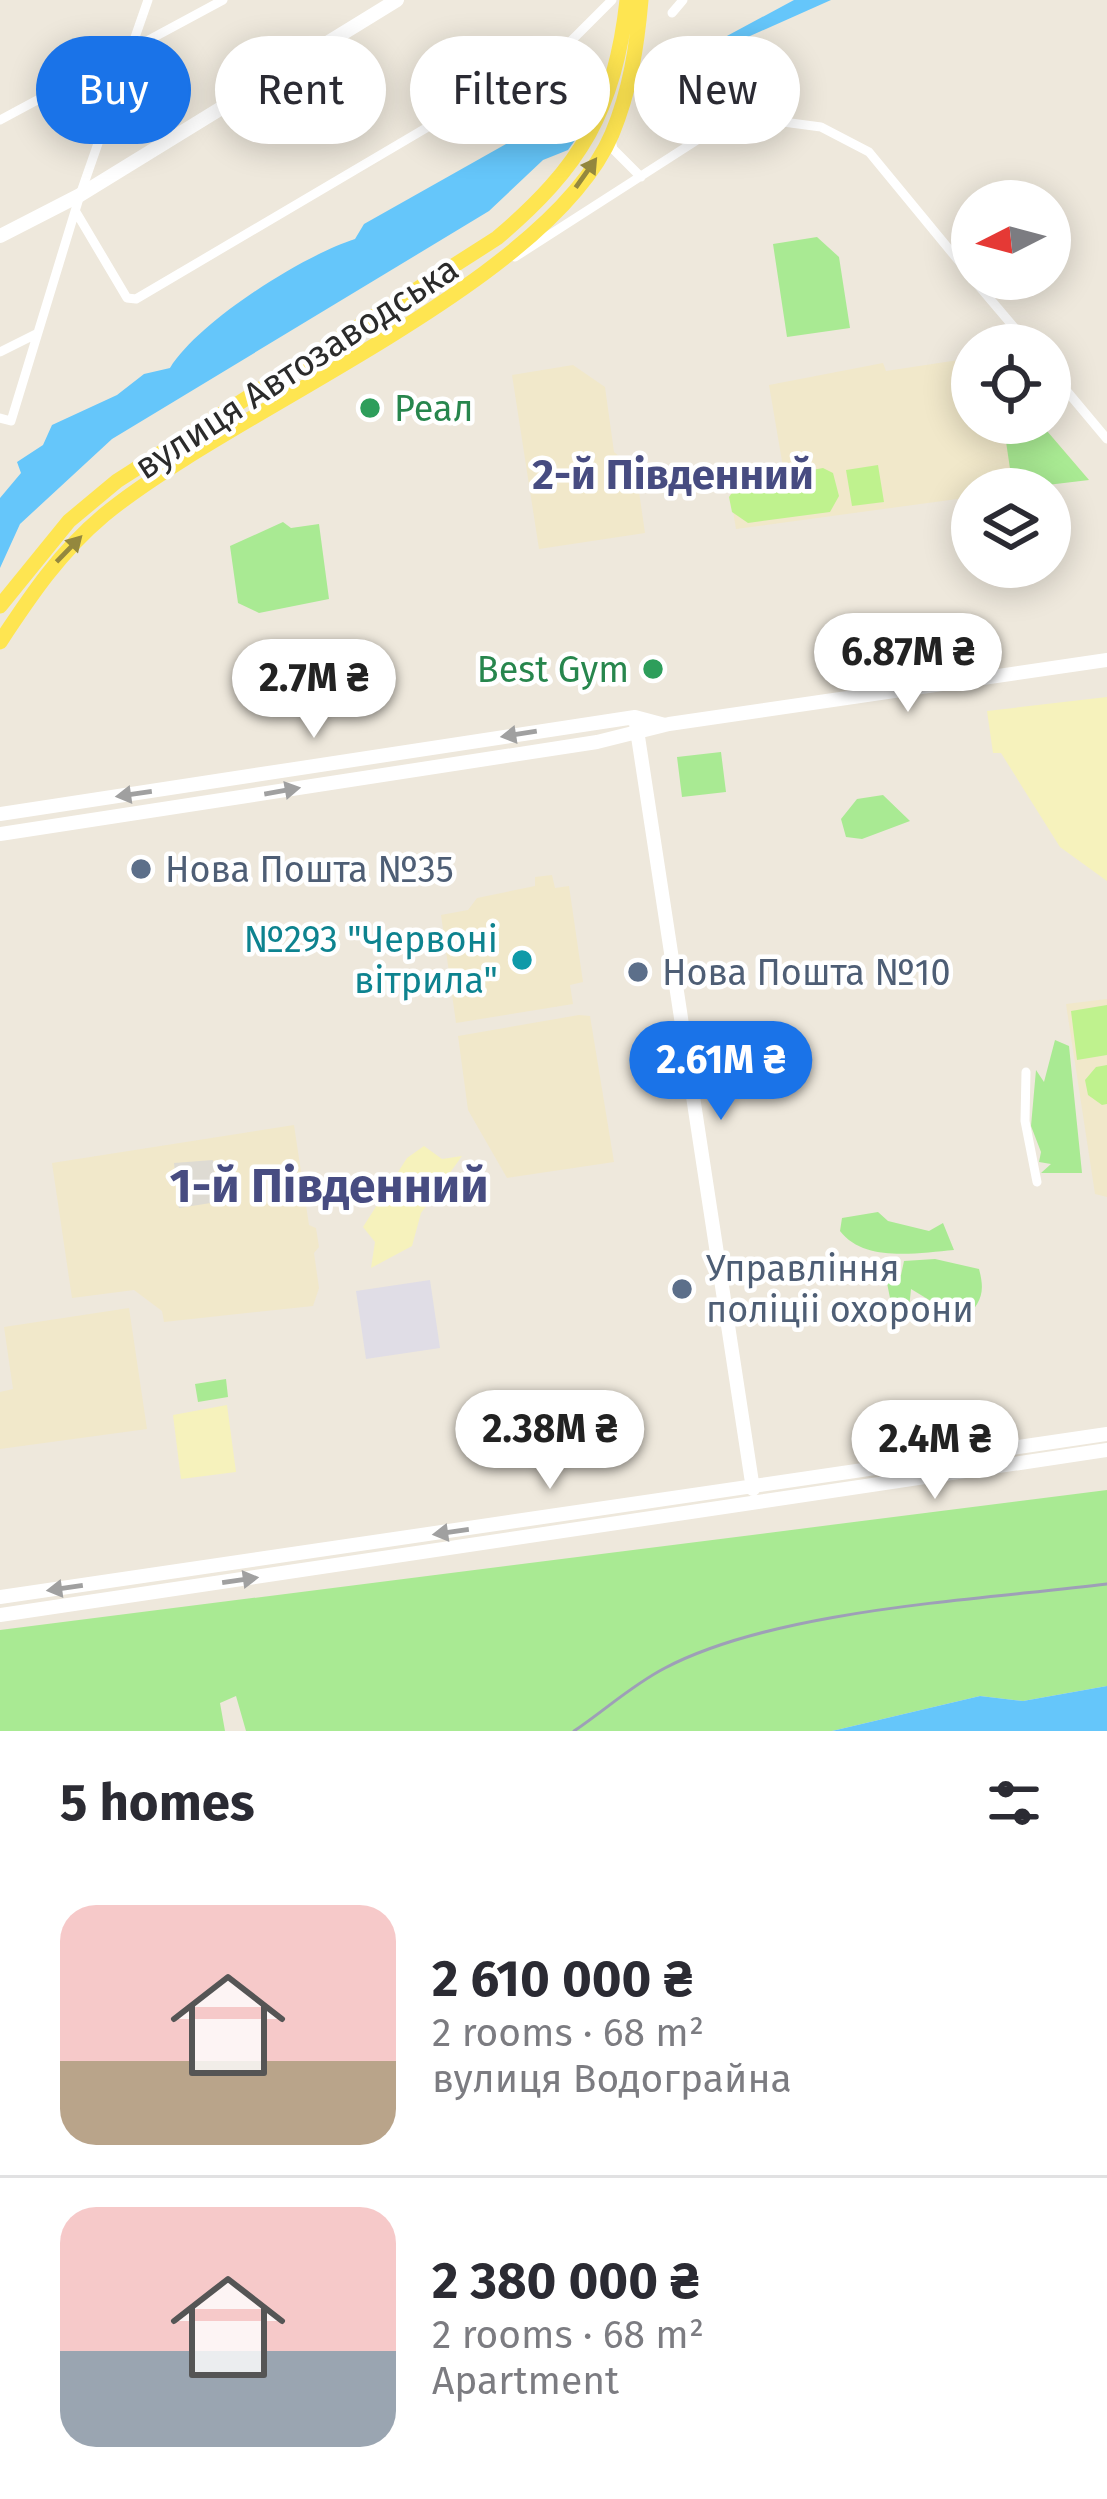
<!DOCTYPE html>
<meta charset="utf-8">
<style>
:root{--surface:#fff;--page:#f7f7f7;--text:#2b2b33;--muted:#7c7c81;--line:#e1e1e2;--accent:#1a73e8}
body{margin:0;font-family:"Fira Sans",sans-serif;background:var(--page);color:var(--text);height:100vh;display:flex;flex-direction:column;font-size:45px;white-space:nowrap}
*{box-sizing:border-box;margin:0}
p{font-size:39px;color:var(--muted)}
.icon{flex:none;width:66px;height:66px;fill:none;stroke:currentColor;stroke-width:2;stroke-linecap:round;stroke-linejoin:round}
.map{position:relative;height:1731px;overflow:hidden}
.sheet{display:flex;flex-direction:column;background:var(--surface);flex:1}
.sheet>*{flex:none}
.top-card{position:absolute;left:36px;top:36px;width:1035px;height:108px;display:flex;gap:24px}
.needle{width:78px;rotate:264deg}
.buttons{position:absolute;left:951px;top:180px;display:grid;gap:24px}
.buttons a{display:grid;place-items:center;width:120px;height:120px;border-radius:50%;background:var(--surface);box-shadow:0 6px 30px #0003;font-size:60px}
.price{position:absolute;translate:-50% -102px;padding:0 27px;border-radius:42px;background:#fff;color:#222;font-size:39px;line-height:78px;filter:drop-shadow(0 3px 6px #0008)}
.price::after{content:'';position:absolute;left:50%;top:72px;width:36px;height:27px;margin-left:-18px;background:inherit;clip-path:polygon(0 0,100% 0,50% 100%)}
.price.current{background:var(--accent);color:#fff}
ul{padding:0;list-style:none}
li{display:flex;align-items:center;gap:36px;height:300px;padding:0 60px}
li+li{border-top:3px solid var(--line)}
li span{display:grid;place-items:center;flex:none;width:336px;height:240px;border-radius:36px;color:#555}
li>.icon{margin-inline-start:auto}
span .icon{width:144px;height:144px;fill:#fffc;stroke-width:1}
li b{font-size:51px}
h2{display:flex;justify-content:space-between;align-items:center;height:144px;padding:0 60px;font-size:51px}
.chip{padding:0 42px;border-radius:54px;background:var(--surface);box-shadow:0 6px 30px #0003;font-size:42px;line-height:108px}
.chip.current{background:var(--accent);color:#fff}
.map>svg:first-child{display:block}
</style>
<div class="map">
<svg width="1107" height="1731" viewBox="0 0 1107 1731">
<rect width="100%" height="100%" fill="#eee8dc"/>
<path fill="#e0dde6" d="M 430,1280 L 440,1348 L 366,1359 L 356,1291 Z"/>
<path fill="#f1e8ca" d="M 972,358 L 972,423 L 1040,423 L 1089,480 L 972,489 L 972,497 L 736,529 L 727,475 L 783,467 L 769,385 L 883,363 L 886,371 Z
M 573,365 L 605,387 L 614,452 L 636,471 L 645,533 L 539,549 L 512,375 Z
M 552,875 L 555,888 L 569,886 L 583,982 L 570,985 L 573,1004 L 456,1023 L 441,915 L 468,910 L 477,898 L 535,886 L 535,877 Z
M 1107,999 L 1107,1197 L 1095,1194 L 1066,1004 Z
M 579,1015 L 590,1016 L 614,1162 L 507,1178 L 468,1110 L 458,1036 Z
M 294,1125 L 309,1225 L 316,1228 L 319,1247 L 314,1253 L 319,1288 L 313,1306 L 164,1322 L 162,1311 L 134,1290 L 72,1298 L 52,1163 Z
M 129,1308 L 147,1429 L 0,1449 L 0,1392 L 13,1389 L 4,1327 Z"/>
<path fill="#a9ea93" d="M 817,237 L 839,257 L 850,328 L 787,337 L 773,244 Z
M 1041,424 L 1089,480 L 1013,489 L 1004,428 Z
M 283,522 L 291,528 L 319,524 L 329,599 L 259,613 L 238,603 L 230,546 Z
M 721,752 L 726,792 L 682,797 L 677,757 Z
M 883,795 L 910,821 L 862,839 L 846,837 L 841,819 L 857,799 Z
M 1055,1040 L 1069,1046 L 1082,1173 L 1041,1173 L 1051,1164 L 1039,1162 L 1041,1152 L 1031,1126 L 1036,1070 L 1044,1082 Z
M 878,1212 L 888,1221 L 929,1231 L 943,1223 L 954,1250 C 917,1253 865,1263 840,1231 L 842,1218 Z
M 935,1259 L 979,1269 C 986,1295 980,1302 964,1321 L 911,1289 L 909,1309 L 890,1298 L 885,1273 L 901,1275 L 904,1261 Z
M 226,1379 L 228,1397 L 198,1402 L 195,1384 Z
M 1107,1490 L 1107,1686 L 1023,1701 L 980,1696 L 832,1731 L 246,1731 L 236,1696 L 220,1703 L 225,1731 L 0,1731 L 0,1630 Z"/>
<path fill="#f6f2bc" d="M 1107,697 L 1107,881 L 1060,847 L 1001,753 L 993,753 L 987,711 Z
M 424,1146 L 442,1159 L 462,1156 L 421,1213 L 412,1246 L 371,1268 L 375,1242 L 363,1227 L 407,1158 Z
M 227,1405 L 236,1472 L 181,1479 L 173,1415 Z"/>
<path fill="#bff28e" d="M 878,465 L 884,502 L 852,506 L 846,470 Z
M 823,468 L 833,473 L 839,496 L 830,512 L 748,523 L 732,512 L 729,497 L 739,483 Z
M 1107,1005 L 1107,1055 L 1077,1060 L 1071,1011 Z
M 1107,1065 L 1107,1104 L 1102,1105 L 1088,1095 L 1085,1080 L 1096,1067 Z"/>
<path fill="#dedbd3" d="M 213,1160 L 217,1202 L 179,1208 L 174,1163 Z"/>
<path fill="#65c6fa" d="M 794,0 L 831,0 L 750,36 L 699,74 L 690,62 L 712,44 Z
M 574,116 L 588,122 L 568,150 L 543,160 L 489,211 L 112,439 L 20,524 L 0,568 L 0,498 L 21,473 L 17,462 L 43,445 L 52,425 L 117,395 L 144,374 L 170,368 C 199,321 302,256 355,239 L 364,224 L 529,131 L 555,128 Z
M 1107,1686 L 1107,1731 L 832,1731 L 980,1696 L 1023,1701 Z"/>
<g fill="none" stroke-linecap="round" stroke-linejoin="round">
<path stroke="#fff" stroke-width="9" d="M 672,13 L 683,0
M 0,120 L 223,0
M 611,140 L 613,149 L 641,177
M 76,212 L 127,298 L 136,299 L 567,45 L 612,0
M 515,257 L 708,133 L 768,120 L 821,127 L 869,152 L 972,277
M 973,279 L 1029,345
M 0,352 L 36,334
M 1050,371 L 1107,439
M 0,418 L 11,421 L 80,195 L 148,0
M 1026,1072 L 1025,1121 L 1037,1182"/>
<path stroke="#fff" stroke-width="14" d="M 0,236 L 80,195 L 397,0
M 635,717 L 753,1489
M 0,814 L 635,717 L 665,725
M 0,834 L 597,742 L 669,724 L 1107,660
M 0,1597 L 1107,1434
M 0,1615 L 1107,1450"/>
<path stroke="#fee551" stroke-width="15" d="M 0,606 L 69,521 L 117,481 L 497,238 C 581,167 615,110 627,0
M 0,642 C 31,595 60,552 104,515 C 234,408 549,283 612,134 C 630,91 637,46 641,0"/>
<path stroke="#9e9fb7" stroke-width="3" d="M 574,1731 C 604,1711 632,1685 665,1668 C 777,1609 979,1600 1107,1584"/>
</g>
<defs><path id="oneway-solid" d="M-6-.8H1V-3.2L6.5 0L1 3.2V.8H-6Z" transform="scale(3)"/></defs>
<g fill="#94883e">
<use href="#oneway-solid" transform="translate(586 173) rotate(-55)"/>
<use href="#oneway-solid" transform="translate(69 549) rotate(-46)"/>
</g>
<g fill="#a0a0a0">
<use href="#oneway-solid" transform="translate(519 734) rotate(171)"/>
<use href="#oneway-solid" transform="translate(282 791) rotate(-10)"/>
<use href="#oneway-solid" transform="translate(134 794) rotate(172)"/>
<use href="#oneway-solid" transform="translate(451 1532) rotate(172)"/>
<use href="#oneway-solid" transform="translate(240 1580) rotate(-8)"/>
<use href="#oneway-solid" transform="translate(65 1588) rotate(172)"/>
</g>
<g fill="#2e9e5b" stroke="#fff" stroke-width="4.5">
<circle cx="370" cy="408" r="12"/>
<circle cx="653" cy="669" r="12"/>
</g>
<g fill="#5c6f8a" stroke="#fff" stroke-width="4.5">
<circle cx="141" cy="869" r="12"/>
<circle cx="638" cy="972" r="12"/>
<circle cx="682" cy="1289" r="12"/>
</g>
<circle fill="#0f9aa8" stroke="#fff" stroke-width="4.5" cx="522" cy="960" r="12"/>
<g text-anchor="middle" stroke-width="9" stroke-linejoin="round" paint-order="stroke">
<g font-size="36" fill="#2b2b2b" stroke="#fff">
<text transform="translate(296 367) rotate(-33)" y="13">вулиця Автозаводська</text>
</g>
<g font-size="36" fill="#27864d" stroke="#fff" text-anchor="start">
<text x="394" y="421">Реал</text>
<text x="629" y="682" text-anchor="end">Best Gym</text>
</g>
<g font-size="36" fill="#4e5e75" stroke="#fff" text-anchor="start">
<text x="165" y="882">Нова Пошта №35</text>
<text x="662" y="985">Нова Пошта №10</text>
<text x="706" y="1281">Управлiння<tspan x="706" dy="41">полiцii охорони</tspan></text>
</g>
<g font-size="36" fill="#0d838f" stroke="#fff" text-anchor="end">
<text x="498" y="952">№293 "Червоні<tspan x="498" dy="41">вітрила"</tspan></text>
</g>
<g font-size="42" font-weight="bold" fill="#474c81" stroke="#fff">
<text x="673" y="489">2-й Південний</text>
</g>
<g font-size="48" font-weight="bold" fill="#474c81" stroke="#fff">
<text x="329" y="1202">1-й Південний</text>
</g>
</g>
</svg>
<div class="buttons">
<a><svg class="needle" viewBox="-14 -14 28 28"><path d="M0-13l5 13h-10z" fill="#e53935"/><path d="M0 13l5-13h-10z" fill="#7c7c81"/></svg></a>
<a><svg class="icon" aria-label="locate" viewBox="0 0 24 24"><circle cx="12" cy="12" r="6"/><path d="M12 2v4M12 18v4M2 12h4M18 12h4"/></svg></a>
<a><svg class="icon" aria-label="layers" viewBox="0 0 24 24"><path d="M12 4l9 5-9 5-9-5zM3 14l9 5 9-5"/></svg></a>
</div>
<b class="price" style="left:908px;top:715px">6.87M ₴</b>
<b class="price" style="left:314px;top:741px">2.7M ₴</b>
<b class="price current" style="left:721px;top:1123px">2.61M ₴</b>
<b class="price" style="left:550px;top:1492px">2.38M ₴</b>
<b class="price" style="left:935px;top:1502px">2.4M ₴</b>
<div class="top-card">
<a class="chip current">Buy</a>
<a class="chip">Rent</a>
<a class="chip">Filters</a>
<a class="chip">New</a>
</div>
</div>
<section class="sheet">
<h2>5 homes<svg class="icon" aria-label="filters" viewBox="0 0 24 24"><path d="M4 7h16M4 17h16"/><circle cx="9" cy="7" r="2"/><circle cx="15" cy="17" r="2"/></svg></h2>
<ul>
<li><span style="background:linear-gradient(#f6c9c9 65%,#b9a48a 0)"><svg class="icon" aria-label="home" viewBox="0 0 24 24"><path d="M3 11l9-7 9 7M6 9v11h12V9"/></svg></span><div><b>2 610 000 ₴</b><p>2 rooms · 68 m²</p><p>вулиця Водограйна</p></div></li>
<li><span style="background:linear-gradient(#f6c9c9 60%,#9aa5b1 0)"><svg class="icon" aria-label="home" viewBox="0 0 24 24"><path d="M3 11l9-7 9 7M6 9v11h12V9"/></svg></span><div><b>2 380 000 ₴</b><p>2 rooms · 68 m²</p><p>Apartment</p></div></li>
</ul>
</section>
